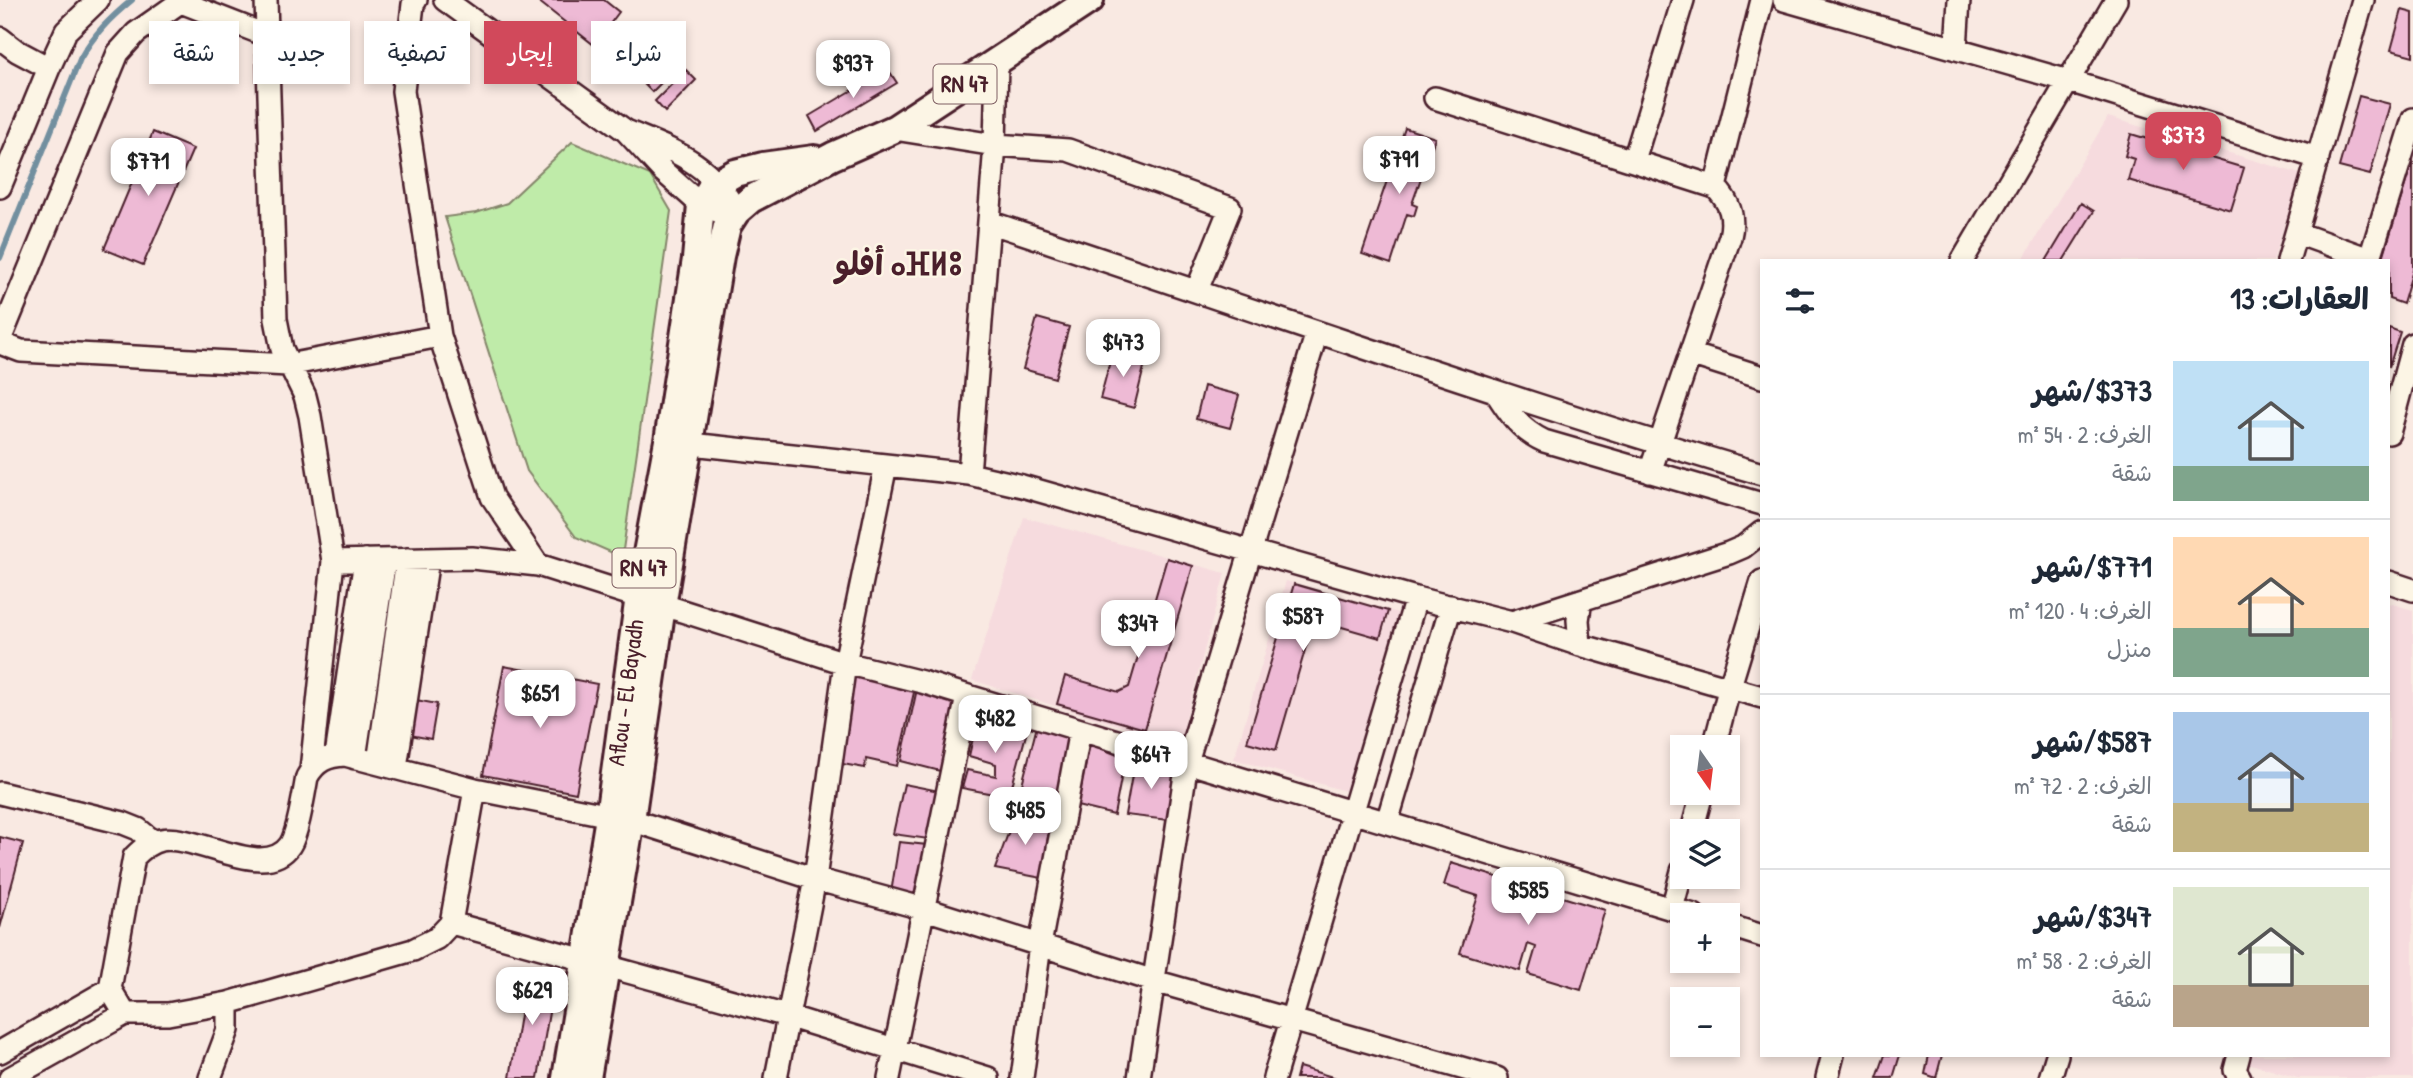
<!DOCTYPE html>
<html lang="ar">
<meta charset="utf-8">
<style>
:root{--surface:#fff;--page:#f6f6f7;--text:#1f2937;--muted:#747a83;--line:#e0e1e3;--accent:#d1495b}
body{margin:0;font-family:"Patrick Hand","Playpen Sans Arabic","Noto Sans Tifinagh",sans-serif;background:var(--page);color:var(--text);direction:rtl;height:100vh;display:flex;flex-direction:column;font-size:26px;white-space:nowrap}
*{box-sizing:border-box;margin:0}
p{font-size:23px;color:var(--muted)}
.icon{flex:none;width:38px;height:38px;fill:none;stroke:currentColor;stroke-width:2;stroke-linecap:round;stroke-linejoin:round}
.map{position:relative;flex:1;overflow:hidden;direction:ltr}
.drawer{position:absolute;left:1760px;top:259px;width:630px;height:798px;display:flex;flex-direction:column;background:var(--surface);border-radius:0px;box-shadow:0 4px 10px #0003;direction:rtl}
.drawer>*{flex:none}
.guide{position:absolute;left:21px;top:21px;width:665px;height:63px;direction:rtl;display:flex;gap:14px}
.needle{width:46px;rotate:166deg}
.fabs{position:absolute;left:1670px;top:735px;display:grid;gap:14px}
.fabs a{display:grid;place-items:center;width:70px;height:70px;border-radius:0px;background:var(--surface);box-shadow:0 4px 10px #0003;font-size:35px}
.price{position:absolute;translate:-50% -60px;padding:0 16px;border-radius:14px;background:#fff;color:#222;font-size:23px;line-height:46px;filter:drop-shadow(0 2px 4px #0008)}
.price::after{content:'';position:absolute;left:50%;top:42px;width:21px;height:16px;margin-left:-10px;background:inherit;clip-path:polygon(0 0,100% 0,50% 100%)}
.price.on{background:var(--accent);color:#fff}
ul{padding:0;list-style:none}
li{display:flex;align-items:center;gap:21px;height:175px;padding:0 21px}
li+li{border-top:2px solid var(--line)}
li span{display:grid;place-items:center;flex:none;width:196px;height:140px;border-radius:0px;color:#555}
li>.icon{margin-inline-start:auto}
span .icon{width:84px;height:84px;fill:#fffc;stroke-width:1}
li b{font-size:30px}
h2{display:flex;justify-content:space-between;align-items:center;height:84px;padding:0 21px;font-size:30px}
.chip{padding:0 24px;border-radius:0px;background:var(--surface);box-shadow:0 4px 10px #0003;font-size:24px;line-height:63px}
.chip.on{background:var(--accent);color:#fff}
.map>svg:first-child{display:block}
</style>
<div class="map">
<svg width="2413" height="1078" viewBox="0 0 2413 1078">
<rect width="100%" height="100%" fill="#f9e9e2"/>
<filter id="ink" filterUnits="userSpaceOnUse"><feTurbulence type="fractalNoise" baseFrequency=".0143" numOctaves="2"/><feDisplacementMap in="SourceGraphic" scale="14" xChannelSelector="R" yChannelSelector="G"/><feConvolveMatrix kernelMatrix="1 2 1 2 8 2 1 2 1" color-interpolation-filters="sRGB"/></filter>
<g filter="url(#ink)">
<path fill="#f6dbde" d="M 2108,117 L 2300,174 L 2273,261 L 2022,261 Z
M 1024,517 L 1225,573 L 1179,744 L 972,680 Z
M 1286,581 L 1398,613 L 1345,791 L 1234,759 Z
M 2389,603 L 2413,610 L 2413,1078 L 2298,1078 L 2248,1063 L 2250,1055 L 2389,1055 Z"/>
<path fill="#bfeba9" stroke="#84856a" stroke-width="2" d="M 572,142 L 650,175 L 671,211 L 622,557 L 576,537 L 527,471 L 445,217 L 476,213 L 507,203 Z"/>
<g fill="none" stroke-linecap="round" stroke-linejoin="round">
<path stroke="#728f9f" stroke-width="6" d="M 0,258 L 80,59 C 94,34 110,18 132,0"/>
</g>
<path fill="#eebad5" stroke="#4a1f2b" stroke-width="2" d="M 539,0 L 604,0 L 619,12 L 594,45 L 538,1 Z
M 2402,10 L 2413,13 L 2413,56 L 2391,50 Z
M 667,58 L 677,67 L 652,92 L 643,83 Z
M 888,69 L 897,83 L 817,131 L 809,116 Z
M 686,70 L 696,80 L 665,112 L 655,101 Z
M 2359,96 L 2390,104 L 2370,175 L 2339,167 Z
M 1405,128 L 1435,138 L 1412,204 L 1417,206 L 1414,216 L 1407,214 L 1391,264 L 1362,254 Z
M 153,132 L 193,149 L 143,265 L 104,249 Z
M 2131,134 L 2244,168 L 2231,210 L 2128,180 L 2134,159 L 2125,156 Z
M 2413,159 L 2413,270 L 2403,304 L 2389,299 L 2389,261 L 2382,261 Z
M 2081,203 L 2094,211 L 2063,261 L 2046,261 Z
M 1037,318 L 1069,327 L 1055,378 L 1023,369 Z
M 2389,328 L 2400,332 L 2389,367 Z
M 1113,350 L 1146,359 L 1134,408 L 1100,399 Z
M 1204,386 L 1239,395 L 1230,428 L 1196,419 Z
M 1167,558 L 1193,566 L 1145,729 L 1057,704 L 1065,676 L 1119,692 L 1129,687 Z
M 1294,584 L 1388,611 L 1380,638 L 1314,619 L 1276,750 L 1247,742 Z
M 504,666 L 597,684 L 576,793 L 483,775 Z
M 852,672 L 915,688 L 897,766 L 866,759 L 865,768 L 837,763 Z
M 917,689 L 957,702 L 944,772 L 901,761 Z
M 416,700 L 437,704 L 431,739 L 410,735 Z
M 979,711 L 1027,731 L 1009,797 L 962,788 L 967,770 L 996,776 L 996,764 L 969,756 Z
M 1037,726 L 1069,734 L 1055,810 L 1018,800 Z
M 1090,744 L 1125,758 L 1114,815 L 1077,806 Z
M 1135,758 L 1177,771 L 1168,820 L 1125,815 Z
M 904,784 L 939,791 L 928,839 L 893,834 Z
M 1016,812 L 1050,823 L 1042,878 L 995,869 Z
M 0,837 L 23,843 L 0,928 Z
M 899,842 L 927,845 L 918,899 L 891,893 Z
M 1451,863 L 1605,910 L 1581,990 L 1528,974 L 1536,947 L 1528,944 L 1520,971 L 1460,953 L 1478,896 L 1444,885 Z
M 527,971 L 541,973 L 539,980 L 554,983 L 538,1078 L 510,1078 Z
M 1885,1055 L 1900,1055 L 1893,1078 L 1877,1078 Z
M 1929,1055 L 1942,1055 L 1936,1078 L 1925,1074 Z
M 1299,1067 L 1336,1078 L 1296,1078 Z"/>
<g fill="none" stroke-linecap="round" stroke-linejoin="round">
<g stroke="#4a1f2b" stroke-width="26">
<path id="minor" d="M 266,0 L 276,319 L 282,349 L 305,396 L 310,416 L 333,561 L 311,770
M 416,0 L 413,4 L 403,91 L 440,336 L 492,497 L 538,565
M 445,0 L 626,131 L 664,172 L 701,205 L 717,211 L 736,212 C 711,162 674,151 626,131
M 1784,0 L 2069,81 L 2318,158
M 181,2 L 268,36
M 0,38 L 17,51 L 49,68
M 1956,49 L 1959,0
M 997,63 L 995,145 L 1068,150 L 1230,208 L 1197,290
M 1435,98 L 1715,187 C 1730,202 1735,217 1730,237 L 1650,472
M 894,129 L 995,145 L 969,474
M 1634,160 L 1683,0
M 0,187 L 49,68 L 66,31 L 98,0
M 1715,187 L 1762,0
M 989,222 C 1247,307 1502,398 1762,474
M 2297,233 L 2369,259
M 1962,261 L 2116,0
M 2288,261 L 2363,0
M 2369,261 L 2413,119
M 0,340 L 118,53 L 136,33 L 183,0
M 0,343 L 21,351 L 288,365 L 440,336
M 1690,354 L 1762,377
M 1495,391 C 1509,413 1520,430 1544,441 L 1762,504
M 2389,433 L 2413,344
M 673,442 L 969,474 L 1022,486 L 1416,598 L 1512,622 L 1580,645 L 1762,697
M 333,561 L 472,558 L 538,565 L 845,663 L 922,682 L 1672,909 L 1682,871
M 2389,582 L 2413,590
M 1512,622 L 1729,553 L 1743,547 L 1762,532
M 1580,645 L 1578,620 L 1581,600
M 1714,747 L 1730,686 L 1762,581
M 336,756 L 365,560
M 355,758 L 385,560
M 378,763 L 407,559
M 396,767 L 428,559
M 0,793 L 123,823 L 138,829 L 154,842
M 1387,822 L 1451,606
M 1692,831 L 1702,793
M 1672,909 L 1694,915
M 451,923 L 475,789
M 1727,925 L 1762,936
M 125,1014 L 110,989 L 134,857 C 142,849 150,842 161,840 C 196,833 265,882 290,845 C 298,833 304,793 307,777 C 316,761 327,756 345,755 L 475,789 L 631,820 L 815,879 L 925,909 L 1154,981 L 1497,1078
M 0,1052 L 110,989
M 2239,1055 L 2235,1070 L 2240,1078
M 10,1078 L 125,1014 L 168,1014 L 228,1003 L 413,950 L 437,938 L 451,923 L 787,1016 L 988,1078
M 210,1078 L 228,1030 L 228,1003
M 776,1078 L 815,879 L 845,663 L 886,465
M 889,1078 L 967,696
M 1022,1078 L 1040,945 L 1080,730
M 1139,1078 L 1187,762 L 1317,332
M 1274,1078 L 1416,598
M 1827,1078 L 1833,1055
M 2050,1078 L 2057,1055"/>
</g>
<g stroke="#4a1f2b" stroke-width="32">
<g id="major">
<path id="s1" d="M 566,1078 L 609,817 L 639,596 L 668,441 L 696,259 L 701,205 L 712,186 L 735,173 L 763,166 L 814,159"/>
<path d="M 587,1078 L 631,820 L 662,606 L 720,256 L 727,226 L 736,212 L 751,199 L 833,156 L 894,129 L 1090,0"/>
</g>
</g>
<use href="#minor" stroke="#fcf5e5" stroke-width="21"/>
<use href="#major" stroke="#fcf5e5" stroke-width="26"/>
</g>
</g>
<g text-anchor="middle" stroke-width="5" stroke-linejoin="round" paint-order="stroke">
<g fill="#fcf5e5" stroke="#7f5f63" stroke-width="2">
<rect x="933.5" y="64.5" width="63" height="39" rx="5"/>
<rect x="612.5" y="548.5" width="63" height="39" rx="5"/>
</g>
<g font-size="23" font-weight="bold" fill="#4a1f2b">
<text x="965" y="92">RN 47</text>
<text x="644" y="576">RN 47</text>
</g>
<g font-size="24" fill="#4a1f2b" stroke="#fcf5e5">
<text dy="8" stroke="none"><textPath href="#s1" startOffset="390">Aflou - El Bayadh</textPath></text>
</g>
<g font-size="32" font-weight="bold" fill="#4a1f2b" stroke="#fcf5e5">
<text x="899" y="275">أفلو ⴰⴼⵍⵓ</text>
</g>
</g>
</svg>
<div class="fabs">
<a><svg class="needle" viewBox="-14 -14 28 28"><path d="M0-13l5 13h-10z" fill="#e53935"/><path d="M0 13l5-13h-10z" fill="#747a83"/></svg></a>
<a><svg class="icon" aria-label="layers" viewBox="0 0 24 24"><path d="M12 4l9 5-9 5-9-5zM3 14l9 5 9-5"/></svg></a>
<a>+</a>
<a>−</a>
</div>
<b class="price" style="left:853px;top:100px">$937</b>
<b class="price on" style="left:2183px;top:172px">$373</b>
<b class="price" style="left:1399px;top:196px">$791</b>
<b class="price" style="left:148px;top:198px">$771</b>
<b class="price" style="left:1123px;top:379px">$473</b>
<b class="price" style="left:1303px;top:653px">$587</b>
<b class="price" style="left:1138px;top:660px">$347</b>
<b class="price" style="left:540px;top:730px">$651</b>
<b class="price" style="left:995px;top:755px">$482</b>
<b class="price" style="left:1151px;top:791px">$647</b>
<b class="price" style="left:1025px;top:847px">$485</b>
<b class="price" style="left:1528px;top:927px">$585</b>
<b class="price" style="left:532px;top:1027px">$629</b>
<div class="guide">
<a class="chip">شراء</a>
<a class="chip on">إيجار</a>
<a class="chip">تصفية</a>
<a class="chip">جديد</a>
<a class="chip">شقة</a>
</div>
<section class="drawer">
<h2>العقارات: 13<svg class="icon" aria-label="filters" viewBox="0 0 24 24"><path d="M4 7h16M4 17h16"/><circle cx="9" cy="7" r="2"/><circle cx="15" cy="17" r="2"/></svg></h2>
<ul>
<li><span style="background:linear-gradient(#bfe0f5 75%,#7fa58c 0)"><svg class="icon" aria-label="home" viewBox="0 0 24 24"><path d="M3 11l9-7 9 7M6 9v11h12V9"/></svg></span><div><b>$373/شهر</b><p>الغرف: 2 · 54 m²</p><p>شقة</p></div></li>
<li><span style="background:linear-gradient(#ffd9b3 65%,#7fa58c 0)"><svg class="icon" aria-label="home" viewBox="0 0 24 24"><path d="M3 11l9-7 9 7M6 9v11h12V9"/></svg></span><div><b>$771/شهر</b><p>الغرف: 4 · 120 m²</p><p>منزل</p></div></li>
<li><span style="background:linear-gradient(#a9c7e8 65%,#c2b280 0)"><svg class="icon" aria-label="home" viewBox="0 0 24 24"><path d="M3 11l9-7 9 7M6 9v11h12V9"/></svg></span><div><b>$587/شهر</b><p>الغرف: 2 · 72 m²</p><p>شقة</p></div></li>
<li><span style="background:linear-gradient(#dfe7d0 70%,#b9a48a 0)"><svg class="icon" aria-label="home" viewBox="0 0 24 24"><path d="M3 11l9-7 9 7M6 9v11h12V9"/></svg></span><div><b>$347/شهر</b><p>الغرف: 2 · 58 m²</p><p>شقة</p></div></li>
</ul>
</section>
</div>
